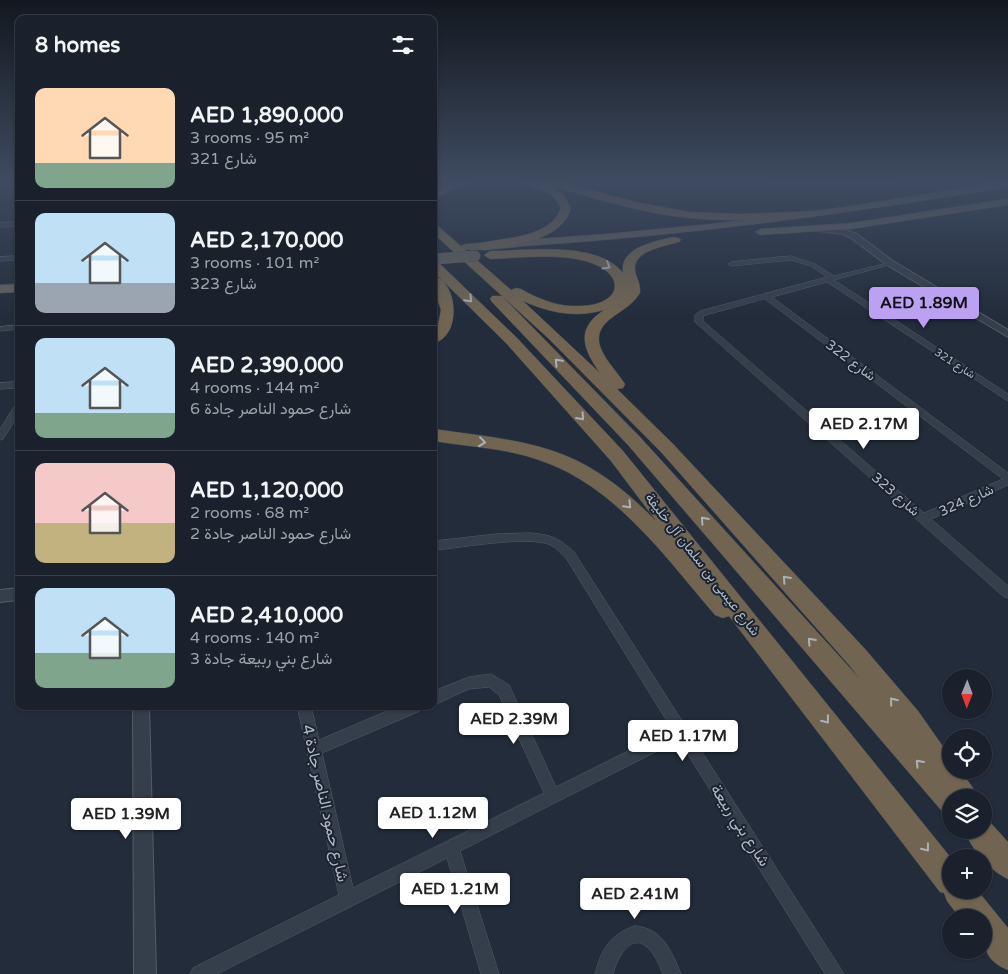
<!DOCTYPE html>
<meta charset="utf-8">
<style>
:root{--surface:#1a212c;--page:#232934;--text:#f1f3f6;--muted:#9fa3a9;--line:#383e48;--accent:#bca0f2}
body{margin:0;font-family:"Varela Round",Vazirmatn,sans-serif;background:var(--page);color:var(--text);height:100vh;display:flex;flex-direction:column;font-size:19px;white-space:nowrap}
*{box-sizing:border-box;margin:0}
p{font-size:16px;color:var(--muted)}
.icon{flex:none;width:28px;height:28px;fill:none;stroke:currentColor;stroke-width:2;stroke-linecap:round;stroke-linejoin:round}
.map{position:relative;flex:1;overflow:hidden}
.sheet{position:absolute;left:15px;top:15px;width:422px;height:695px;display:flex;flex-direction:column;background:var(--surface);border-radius:10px;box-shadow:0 1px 4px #0004,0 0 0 1px var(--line)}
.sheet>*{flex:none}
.needle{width:32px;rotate:181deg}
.buttons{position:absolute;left:942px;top:669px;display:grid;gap:10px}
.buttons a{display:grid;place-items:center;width:50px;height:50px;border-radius:50%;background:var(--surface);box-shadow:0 1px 4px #0004,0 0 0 1px var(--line);font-size:25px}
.price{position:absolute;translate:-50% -42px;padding:0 11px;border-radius:5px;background:#fff;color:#222;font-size:16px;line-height:32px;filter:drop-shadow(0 1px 2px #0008)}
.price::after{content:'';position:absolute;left:50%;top:30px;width:15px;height:11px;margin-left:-8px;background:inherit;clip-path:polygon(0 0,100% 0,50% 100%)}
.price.current{background:var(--accent);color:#111}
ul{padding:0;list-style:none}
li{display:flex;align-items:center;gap:15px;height:125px;padding:0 20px}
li+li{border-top:1px solid var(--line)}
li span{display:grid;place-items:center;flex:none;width:140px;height:100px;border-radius:10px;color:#555}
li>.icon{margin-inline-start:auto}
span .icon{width:60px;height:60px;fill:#fffc;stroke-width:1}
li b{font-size:21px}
h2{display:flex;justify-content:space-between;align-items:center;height:60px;padding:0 20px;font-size:21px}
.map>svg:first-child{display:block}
</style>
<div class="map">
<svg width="1008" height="974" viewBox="0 0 1008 974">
<rect width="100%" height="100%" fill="#222c3b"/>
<path fill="#2f2d3c" d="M 764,181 L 919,181 L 789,198 Z"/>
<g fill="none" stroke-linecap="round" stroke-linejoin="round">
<g stroke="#535c69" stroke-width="1">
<path id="minor" d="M 19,222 L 19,226 L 0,227 L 0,223 Z
M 19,256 L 19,260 L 0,261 L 0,257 Z
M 791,256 L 815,264 L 834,276 L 892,262 L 892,264 L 834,280 L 1008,394 L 1008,401 L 827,282 L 772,297 L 1008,473 L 1008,485 L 931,519 L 1008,586 L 1008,598 L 1004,597 L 695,322 L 695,315 L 700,311 L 827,277 L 811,266 L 791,260 L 731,266 L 728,264 L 731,262 ZM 765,299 L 1003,479 L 924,513 L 703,321 L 703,316 L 706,315 Z
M 19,325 L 19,329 L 0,331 L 0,327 Z
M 19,382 L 19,388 L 0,389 L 0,383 Z
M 19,403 L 19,414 L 3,439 L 0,440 L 0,429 L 16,404 Z
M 530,533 C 552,535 557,537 574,552 L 844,974 L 825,974 L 679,740 L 460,851 L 499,974 L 481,974 L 447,858 L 217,974 L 190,974 L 193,968 L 339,895 L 297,706 L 311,706 L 319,740 L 399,706 L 422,706 L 420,711 L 322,753 L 353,888 L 544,793 L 499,695 L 489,687 L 469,689 L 434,705 L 434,691 L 469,677 L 491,674 L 509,685 L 556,787 L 672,729 L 566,558 C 561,554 557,548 551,545 C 528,535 461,548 434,550 L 434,541 L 496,534 Z
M 635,926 C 663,928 671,951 681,974 L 663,974 C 659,965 655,953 646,946 C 629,933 616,961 613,974 L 595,974 C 601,950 610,934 635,926 Z"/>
</g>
<g stroke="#535c69" stroke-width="2">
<path id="tertiary" d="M 819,227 L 845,230 L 857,234 L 893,261 L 1008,330 L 1008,337 L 887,265 L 851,238 L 843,234 L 819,231 Z
M 19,588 L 19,600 L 0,602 L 0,590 Z
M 133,706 L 149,706 L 156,974 L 134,974 Z"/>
</g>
<g stroke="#404956" stroke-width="1">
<path id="trunk" d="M 1008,181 L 1008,187 C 848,214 688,235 526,246 C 514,247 466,254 459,247 L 465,244 L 605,234 L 710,224 L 844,207 Z
M 1008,199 L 1008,205 L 851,229 L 760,235 L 755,232 L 760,229 L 851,223 Z
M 19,284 L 19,292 L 0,293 L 0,285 Z"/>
</g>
<g stroke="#404956" stroke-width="1">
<path id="motorway" d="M 458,181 L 474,181 L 450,190 L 434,199 L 434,191 L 442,186 Z
M 522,181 L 557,181 L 640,203 L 690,212 L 742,214 L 813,211 L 819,214 L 813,217 C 766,219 719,223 672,216 C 631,210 591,197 551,186 L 564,195 L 571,208 C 561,242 515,244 485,250 L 481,249 L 479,246 L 481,243 C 507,237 550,238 561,208 C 552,187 536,192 522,181 Z
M 434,225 L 438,226 L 511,290 L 516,288 L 521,289 C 539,299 557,307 579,306 C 622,306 629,273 585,261 C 555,253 521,258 490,259 L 484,255 L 490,251 C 527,251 597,240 623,273 C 620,252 642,245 660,240 C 666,239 673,236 679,238 L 681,240 L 679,242 C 666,246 633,250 635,270 C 636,278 641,284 640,293 C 633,304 624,309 614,316 C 581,339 610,361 625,384 L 623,388 L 617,389 L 673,444 L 865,649 L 918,711 L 951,758 L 951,770 L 960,770 L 973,788 L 977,798 L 951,798 L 951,814 L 941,810 L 628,445 L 492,302 L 490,299 L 492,296 L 502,296 L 640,437 L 860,679 L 849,665 L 661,452 L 548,338 L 434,234 ZM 523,301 C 550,313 576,318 604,310 C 575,329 583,349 600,373 Z
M 434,261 L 438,262 L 517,338 L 623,451 L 951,858 L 951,890 L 977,890 L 1008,928 L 1008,970 C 981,959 984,943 984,918 L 960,918 L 947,901 L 944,893 L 940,892 L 729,616 L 723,618 L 715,615 C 666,558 615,485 539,460 C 506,448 469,447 434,441 L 434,429 C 473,435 513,438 550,450 C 592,463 627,491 657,522 L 611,461 L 507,344 L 434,272 Z
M 434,276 C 458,282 462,336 434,343 L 434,331 L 438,325 L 441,310 L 434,289 Z
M 984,818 L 988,820 L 1008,842 L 1008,879 C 990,871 971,848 964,830 L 984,830 Z"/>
</g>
<use href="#minor" fill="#353e4b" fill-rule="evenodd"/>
<use href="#tertiary" fill="#353e4b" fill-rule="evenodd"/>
<use href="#trunk" fill="#62615e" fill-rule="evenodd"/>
<use href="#motorway" fill="#716552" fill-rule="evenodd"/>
<g stroke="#404956" stroke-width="11" stroke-linecap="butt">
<path id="trunk-bridge" d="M 434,259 L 475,256"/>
</g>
<use href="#trunk-bridge" stroke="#62615e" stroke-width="11"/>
</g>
<defs><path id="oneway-chevron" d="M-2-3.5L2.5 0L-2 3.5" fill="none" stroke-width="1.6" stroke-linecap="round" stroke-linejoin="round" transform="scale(1.25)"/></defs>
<g stroke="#aab1bb">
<use href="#oneway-chevron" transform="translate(607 266) rotate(30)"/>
<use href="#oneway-chevron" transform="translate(469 299) rotate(45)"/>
<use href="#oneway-chevron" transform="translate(558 362) rotate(-134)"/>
<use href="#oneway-chevron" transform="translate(581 417) rotate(48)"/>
<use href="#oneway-chevron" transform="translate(482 442) rotate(7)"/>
<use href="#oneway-chevron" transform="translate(628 505) rotate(46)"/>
<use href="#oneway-chevron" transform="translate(704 520) rotate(-132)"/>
<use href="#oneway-chevron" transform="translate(786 579) rotate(-132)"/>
<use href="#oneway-chevron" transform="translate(811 641) rotate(-132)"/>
<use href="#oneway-chevron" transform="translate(893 701) rotate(-129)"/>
<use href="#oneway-chevron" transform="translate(826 720) rotate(52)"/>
<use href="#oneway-chevron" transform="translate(919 763) rotate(-132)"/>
<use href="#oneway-chevron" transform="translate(926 848) rotate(52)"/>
</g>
<linearGradient id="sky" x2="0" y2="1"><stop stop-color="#131820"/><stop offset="0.57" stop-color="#3e4b60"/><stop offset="1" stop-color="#3e4b60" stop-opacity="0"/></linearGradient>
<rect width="1008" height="318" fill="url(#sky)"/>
<g text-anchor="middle" stroke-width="4" stroke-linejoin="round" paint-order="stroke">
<g font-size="11" fill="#b0b9c7" stroke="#1b2330">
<text transform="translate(955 363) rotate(33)" y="4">شارع 321</text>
</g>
<g font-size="14" fill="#b0b9c7" stroke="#1b2330">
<text transform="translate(851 360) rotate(37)" y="5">شارع 322</text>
<text transform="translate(896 494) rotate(41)" y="5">شارع 323</text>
<text transform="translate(966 500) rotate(-24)" y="5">شارع 324</text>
<text transform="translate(703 564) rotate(52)" y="5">شارع عيسى بن سلمان آل خليفة</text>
</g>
<g font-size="16" fill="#b0b9c7" stroke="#1b2330">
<text transform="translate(326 803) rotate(77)" y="6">شارع حمود الناصر جادة 4</text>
<text transform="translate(741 825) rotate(57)" y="6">شارع بني ربيعة</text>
</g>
</g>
</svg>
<div class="buttons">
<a><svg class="needle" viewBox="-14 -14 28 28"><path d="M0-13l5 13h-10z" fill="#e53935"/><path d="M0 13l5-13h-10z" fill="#9fa3a9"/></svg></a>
<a><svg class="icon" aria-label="locate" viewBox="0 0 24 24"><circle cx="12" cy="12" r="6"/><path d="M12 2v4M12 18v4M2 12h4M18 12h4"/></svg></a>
<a><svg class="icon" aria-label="layers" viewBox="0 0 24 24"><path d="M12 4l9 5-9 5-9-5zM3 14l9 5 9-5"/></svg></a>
<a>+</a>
<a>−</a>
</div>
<b class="price current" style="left:924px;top:329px">AED 1.89M</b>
<b class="price" style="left:864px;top:450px">AED 2.17M</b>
<b class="price" style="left:514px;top:745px">AED 2.39M</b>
<b class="price" style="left:683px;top:762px">AED 1.17M</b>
<b class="price" style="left:433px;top:839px">AED 1.12M</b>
<b class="price" style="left:126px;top:840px">AED 1.39M</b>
<b class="price" style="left:455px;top:915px">AED 1.21M</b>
<b class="price" style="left:635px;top:920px">AED 2.41M</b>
<section class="sheet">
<h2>8 homes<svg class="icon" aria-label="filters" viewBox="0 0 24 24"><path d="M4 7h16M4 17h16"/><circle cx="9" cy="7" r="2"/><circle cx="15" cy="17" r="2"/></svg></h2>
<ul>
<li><span style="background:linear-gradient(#ffd9b3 75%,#7fa58c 0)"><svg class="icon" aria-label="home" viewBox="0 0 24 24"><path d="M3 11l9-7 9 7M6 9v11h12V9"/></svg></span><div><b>AED 1,890,000</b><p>3 rooms · 95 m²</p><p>شارع 321</p></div></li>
<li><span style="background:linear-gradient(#bfe0f5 70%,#9aa5b1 0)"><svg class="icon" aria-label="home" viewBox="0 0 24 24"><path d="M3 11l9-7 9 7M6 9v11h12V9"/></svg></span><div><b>AED 2,170,000</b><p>3 rooms · 101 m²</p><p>شارع 323</p></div></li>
<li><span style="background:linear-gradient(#bfe0f5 75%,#7fa58c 0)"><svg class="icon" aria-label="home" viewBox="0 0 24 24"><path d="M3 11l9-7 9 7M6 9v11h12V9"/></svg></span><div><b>AED 2,390,000</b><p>4 rooms · 144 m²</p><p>شارع حمود الناصر جادة 6</p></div></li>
<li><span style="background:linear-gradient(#f6c9c9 60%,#c2b280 0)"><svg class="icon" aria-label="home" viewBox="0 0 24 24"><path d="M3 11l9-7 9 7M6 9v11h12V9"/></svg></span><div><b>AED 1,120,000</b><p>2 rooms · 68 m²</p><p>شارع حمود الناصر جادة 2</p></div></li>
<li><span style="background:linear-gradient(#bfe0f5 65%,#7fa58c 0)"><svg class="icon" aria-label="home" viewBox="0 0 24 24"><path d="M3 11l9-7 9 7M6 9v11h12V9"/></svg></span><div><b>AED 2,410,000</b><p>4 rooms · 140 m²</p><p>شارع بني ربيعة جادة 3</p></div></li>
</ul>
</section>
</div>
